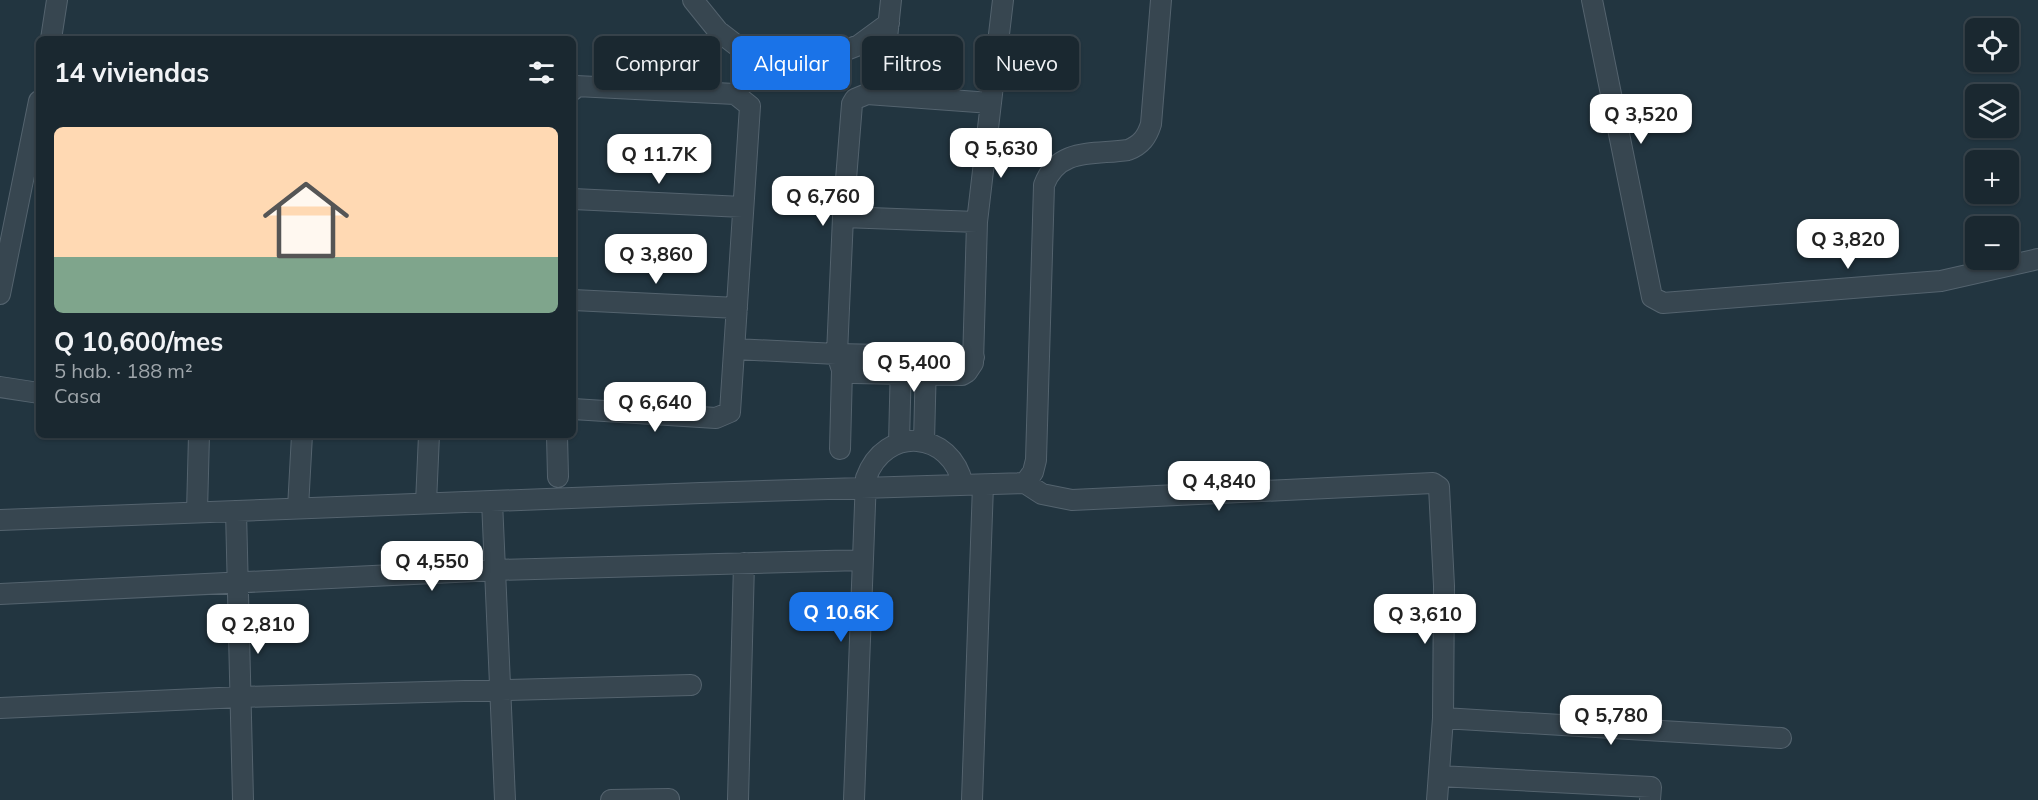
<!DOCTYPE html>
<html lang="es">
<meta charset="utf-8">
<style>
:root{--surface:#1a2830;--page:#27343c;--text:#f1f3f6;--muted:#9fa6ab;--line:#38444c;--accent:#1a73e8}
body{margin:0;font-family:Mulish,sans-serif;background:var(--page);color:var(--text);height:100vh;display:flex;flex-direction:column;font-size:22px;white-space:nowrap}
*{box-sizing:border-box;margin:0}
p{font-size:20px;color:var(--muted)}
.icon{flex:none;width:33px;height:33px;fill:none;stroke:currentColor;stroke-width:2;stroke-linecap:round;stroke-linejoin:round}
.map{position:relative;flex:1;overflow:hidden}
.details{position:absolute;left:36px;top:36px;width:540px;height:402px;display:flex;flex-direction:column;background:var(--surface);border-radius:9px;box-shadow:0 2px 4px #0004,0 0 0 2px var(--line)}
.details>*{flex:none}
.guide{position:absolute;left:594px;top:36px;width:570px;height:54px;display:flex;gap:12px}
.tools{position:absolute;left:1965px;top:18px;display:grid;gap:12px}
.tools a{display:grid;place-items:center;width:54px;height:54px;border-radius:9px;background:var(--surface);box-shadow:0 2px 4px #0004,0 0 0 2px var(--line);font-size:30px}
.price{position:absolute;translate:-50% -51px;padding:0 14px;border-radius:12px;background:#fff;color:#222;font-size:20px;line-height:39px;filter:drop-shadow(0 2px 3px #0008)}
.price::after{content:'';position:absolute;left:50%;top:36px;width:18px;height:14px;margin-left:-9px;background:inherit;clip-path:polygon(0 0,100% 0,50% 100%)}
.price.on{background:var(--accent);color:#fff}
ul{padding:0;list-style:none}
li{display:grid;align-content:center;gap:12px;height:318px;padding:0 18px}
li span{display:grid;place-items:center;height:186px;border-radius:9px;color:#555}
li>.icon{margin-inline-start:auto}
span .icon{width:108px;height:108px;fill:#fffc;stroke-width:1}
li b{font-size:26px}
h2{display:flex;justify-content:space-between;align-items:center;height:72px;padding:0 18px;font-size:26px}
.pill{padding:0 21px;border-radius:9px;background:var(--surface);box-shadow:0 2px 4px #0004,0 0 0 2px var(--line);font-size:21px;line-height:54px}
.pill.on{background:var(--accent);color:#fff}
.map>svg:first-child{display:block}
</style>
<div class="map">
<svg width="2038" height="800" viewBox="0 0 2038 800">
<rect width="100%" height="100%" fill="#223540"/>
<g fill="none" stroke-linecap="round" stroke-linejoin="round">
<g stroke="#54636e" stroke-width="22">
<path id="minor" d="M 693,0 L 718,31 L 744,51 L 807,57 L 836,54 L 859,45 L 889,23
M 1592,0 L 1652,297 L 1663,303 L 1941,281 L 2038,259
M 51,39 L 57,0
M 573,90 L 576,86 L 735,94 L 750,106 L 730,412 L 716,418 L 573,409
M 881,95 L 891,0
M 991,103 L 867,94 L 855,99 L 852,104 L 843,217 L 837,354 L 842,370 L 853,373 L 962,375 L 967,372 L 973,363 L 977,222 L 1003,0
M 573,199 L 743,207
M 843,217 L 977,222
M 0,294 L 39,101
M 573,300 L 737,308
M 735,349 L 837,354 L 974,357
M 0,387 L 39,393
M 557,435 L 558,477
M 924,442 L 926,361
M 899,443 L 901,361
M 840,449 L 842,370
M 1025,483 L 1042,494 L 1072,500 L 1433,483 L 1439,487 L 1444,586 L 1443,718 L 1437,800
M 492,501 L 505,800
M 426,503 L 429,435
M 298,508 L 302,435
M 236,511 L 243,800
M 197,512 L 199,435
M 0,520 L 701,493 L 1025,483 L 1033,472 L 1036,460 L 1044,185 C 1058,147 1095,155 1128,150 C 1141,145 1147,137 1151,124 L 1161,0
M 0,594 L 496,570 L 863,560
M 0,708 L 241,697 L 691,685
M 1443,718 L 1781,738
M 1439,776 L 1651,787 L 1650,800
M 611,800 L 669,799
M 738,800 L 744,563
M 854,800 L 866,478 C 885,425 951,430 963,485
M 972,800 L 983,485"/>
</g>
<use href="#minor" stroke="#374650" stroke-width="20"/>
</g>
</svg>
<div class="tools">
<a><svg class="icon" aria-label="locate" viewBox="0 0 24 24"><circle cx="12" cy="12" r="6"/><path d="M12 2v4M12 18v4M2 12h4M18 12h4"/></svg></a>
<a><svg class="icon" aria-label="layers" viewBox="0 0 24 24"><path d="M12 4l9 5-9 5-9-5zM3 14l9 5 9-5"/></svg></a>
<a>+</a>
<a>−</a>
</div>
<b class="price" style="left:1641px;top:145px">Q 3,520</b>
<b class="price" style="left:1001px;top:179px">Q 5,630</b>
<b class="price" style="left:659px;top:185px">Q 11.7K</b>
<b class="price" style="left:823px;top:227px">Q 6,760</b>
<b class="price" style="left:1848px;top:270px">Q 3,820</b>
<b class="price" style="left:656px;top:285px">Q 3,860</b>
<b class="price" style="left:914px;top:393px">Q 5,400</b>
<b class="price" style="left:655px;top:433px">Q 6,640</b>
<b class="price" style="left:1219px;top:512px">Q 4,840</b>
<b class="price" style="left:432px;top:592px">Q 4,550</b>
<b class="price on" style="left:841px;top:643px">Q 10.6K</b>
<b class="price" style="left:1425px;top:645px">Q 3,610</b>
<b class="price" style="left:258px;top:655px">Q 2,810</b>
<b class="price" style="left:1611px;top:746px">Q 5,780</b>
<div class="guide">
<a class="pill">Comprar</a>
<a class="pill on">Alquilar</a>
<a class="pill">Filtros</a>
<a class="pill">Nuevo</a>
</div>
<section class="details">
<h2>14 viviendas<svg class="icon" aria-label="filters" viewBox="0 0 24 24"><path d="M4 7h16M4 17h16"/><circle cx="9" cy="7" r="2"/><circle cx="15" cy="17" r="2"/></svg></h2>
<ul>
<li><span style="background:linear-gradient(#ffd9b3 70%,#7fa58c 0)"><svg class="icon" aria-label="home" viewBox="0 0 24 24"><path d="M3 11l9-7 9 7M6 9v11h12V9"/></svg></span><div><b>Q 10,600/mes</b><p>5 hab. · 188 m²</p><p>Casa</p></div></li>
</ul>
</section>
</div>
